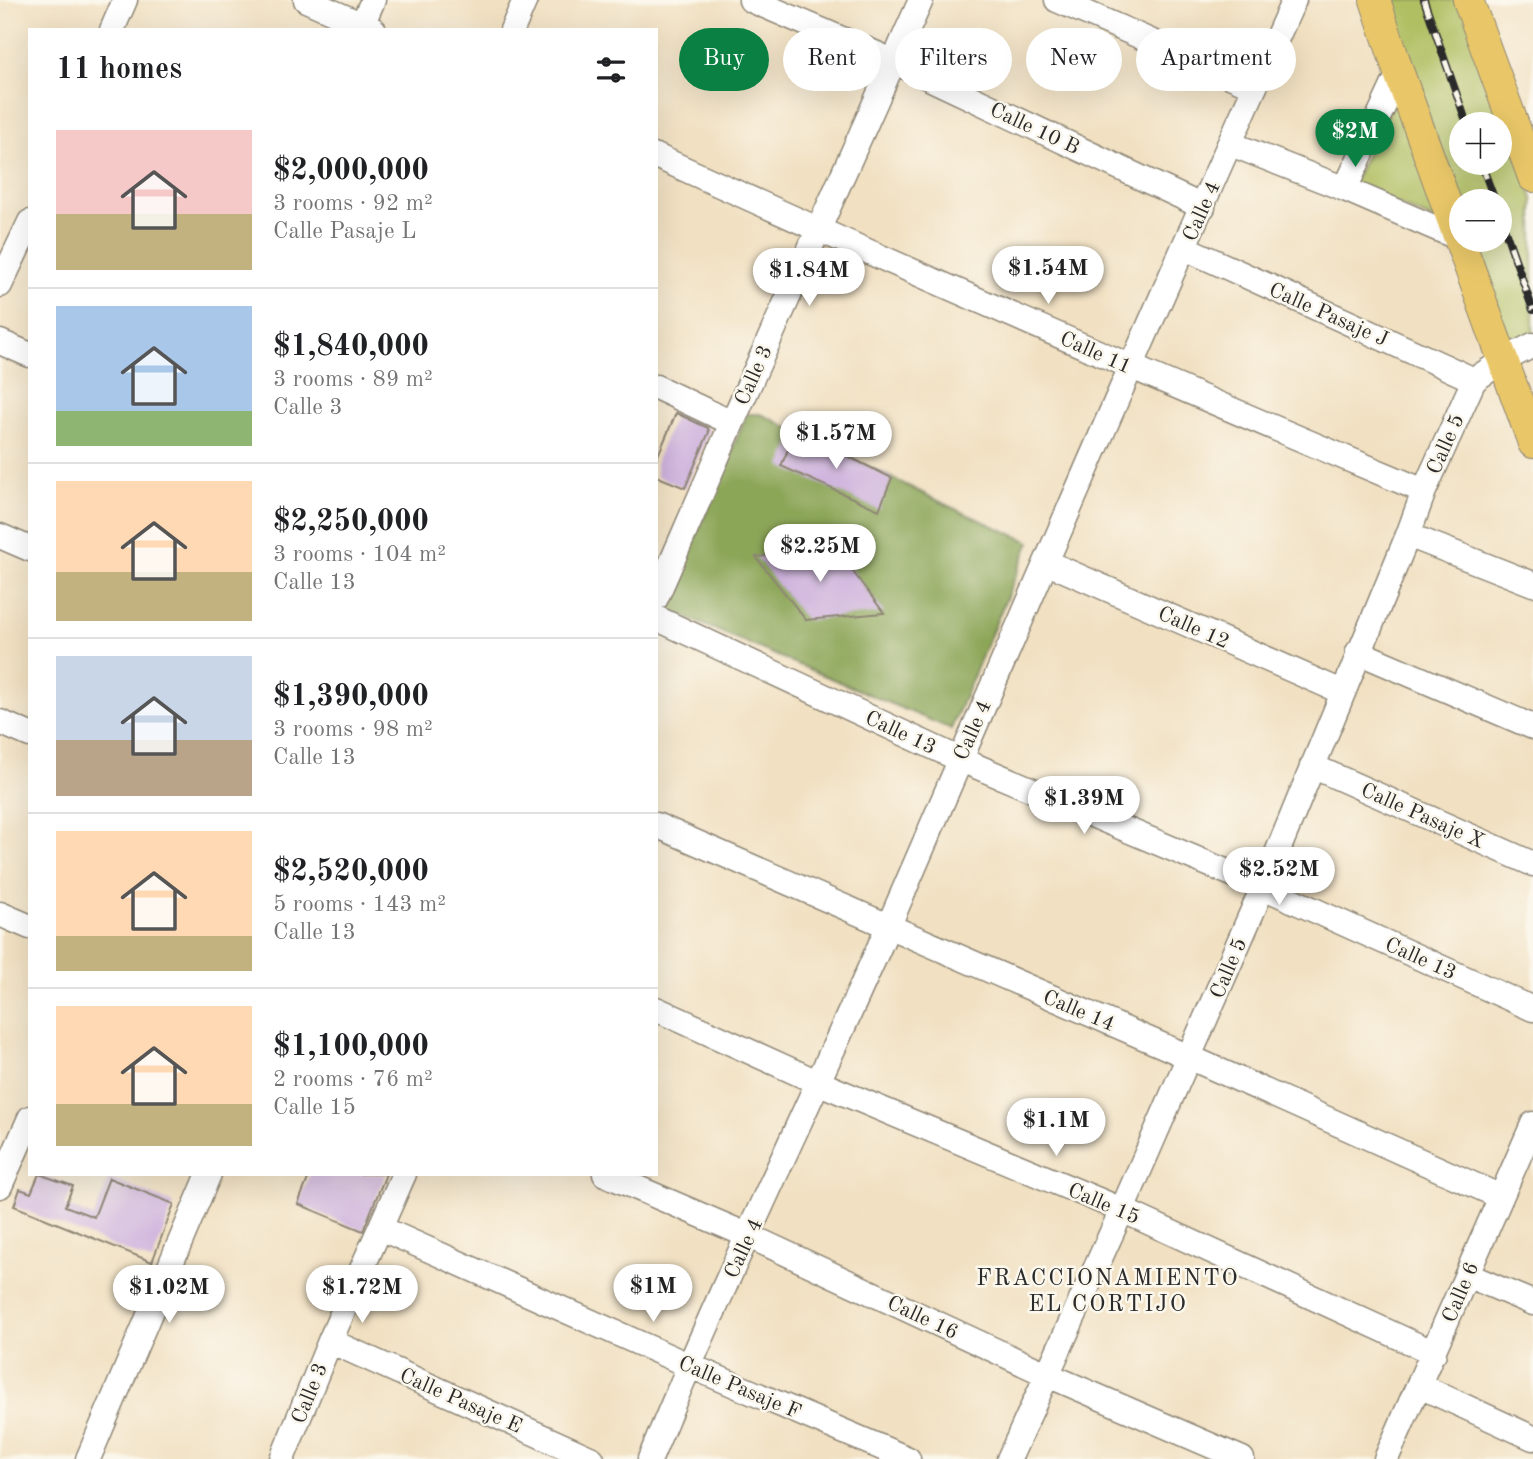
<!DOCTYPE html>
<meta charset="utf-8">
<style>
:root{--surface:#fff;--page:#f2f2f2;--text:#202124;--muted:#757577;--line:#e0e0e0;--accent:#0b8043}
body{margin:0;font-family:"Old Standard TT",serif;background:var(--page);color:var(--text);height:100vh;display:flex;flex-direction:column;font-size:26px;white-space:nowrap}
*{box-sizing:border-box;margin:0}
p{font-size:23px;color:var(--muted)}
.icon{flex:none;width:38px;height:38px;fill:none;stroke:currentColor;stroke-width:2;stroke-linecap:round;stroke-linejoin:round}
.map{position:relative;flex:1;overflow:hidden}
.details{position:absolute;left:28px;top:28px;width:630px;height:1148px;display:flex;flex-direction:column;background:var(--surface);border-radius:0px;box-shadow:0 7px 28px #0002}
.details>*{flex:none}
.hud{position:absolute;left:679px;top:28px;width:665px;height:63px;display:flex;gap:14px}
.buttons{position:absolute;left:1449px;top:112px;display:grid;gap:14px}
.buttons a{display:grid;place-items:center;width:63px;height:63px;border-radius:50%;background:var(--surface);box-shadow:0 7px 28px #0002;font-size:35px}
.price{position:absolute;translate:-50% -60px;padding:0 16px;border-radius:24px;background:#fff;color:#222;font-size:23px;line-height:46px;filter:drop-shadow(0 2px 4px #0008)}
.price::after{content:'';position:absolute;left:50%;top:42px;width:21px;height:16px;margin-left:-10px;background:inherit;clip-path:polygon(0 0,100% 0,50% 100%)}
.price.on{background:var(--accent);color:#fff}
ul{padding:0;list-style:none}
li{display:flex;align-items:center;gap:21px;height:175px;padding:0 28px}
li+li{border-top:2px solid var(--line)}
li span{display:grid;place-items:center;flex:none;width:196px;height:140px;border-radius:0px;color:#555}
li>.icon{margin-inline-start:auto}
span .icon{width:84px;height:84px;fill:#fffc;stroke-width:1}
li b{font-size:30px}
h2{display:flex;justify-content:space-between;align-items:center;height:84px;padding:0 28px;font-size:30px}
.pill{padding:0 24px;border-radius:32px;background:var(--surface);box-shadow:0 7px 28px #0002;font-size:24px;line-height:63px}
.pill.on{background:var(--accent);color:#fff}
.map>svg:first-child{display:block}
</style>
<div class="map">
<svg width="1533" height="1459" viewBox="0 0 1533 1459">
<rect width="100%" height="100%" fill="#fbf7ec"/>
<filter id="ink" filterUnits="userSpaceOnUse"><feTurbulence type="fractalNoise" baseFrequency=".0143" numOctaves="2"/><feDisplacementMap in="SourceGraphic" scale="14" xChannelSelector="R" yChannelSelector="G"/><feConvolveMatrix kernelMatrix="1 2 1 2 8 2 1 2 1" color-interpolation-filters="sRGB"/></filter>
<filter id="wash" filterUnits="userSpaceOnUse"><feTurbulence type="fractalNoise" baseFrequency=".00686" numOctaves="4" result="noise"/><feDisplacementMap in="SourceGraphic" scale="28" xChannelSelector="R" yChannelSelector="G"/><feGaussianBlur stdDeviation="1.57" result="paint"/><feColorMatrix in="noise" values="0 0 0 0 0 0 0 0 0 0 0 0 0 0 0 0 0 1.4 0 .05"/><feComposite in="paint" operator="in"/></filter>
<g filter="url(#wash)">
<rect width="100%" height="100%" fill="#f1e0c1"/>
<path fill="#b0bf62" stroke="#6e7546" stroke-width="2" fill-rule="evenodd" d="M 1382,0 L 1461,0 L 1533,199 L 1533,339 L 1510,349 L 1468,240 L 1500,240 L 1500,201 L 1461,201 ZM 1461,124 L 1500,124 L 1500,163 L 1461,163 Z
M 1398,89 L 1450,227 L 1352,185 Z"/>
<path fill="#8ca658" stroke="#5c6842" stroke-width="2" d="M 747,414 L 761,414 L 955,509 L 1030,542 L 951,729 L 666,609 Z"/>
<g id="blocks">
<path fill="#cdb1dd" d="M 676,413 L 708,428 L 709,432 L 685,488 L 656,476 L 656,460 Z
M 796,431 L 892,478 L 879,510 L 781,466 Z
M 835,548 L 884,613 L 806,620 L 756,557 Z
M 39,1174 L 73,1186 L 65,1206 L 94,1217 L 109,1178 L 174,1204 L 152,1262 L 14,1206 L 20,1189 L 31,1193 Z
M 310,1174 L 386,1174 L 363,1231 L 298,1204 Z"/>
</g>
</g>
<g filter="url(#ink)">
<use href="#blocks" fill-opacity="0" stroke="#8e8676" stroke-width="2"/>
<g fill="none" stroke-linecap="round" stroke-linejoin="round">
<g stroke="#8e8676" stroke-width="27">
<path id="minor" d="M 306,0 L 374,30
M 751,0 L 893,61 L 1203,207
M 1057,0 L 1255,87
M 362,25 L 373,0
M 112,30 L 125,0
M 512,30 L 525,0
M 1231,144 L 1345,189 L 1461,239
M 656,156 C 910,272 1166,383 1424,491
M 1345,189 L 1399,73
M 1185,248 L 1474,380
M 0,285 L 30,222
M 0,342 L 30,355
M 656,387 L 732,423
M 1408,535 L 1533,584
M 0,536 L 30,549
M 1046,562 L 1342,692
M 656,598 L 732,423 L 921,0
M 656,618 L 959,759 L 1263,887 L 1533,1009
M 1358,652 L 1533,727
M 0,722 L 30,735
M 1312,766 L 1533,864
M 656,825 L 1189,1057 L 1501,1197
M 0,914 L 30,927
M 656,1009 L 817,1082 L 1122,1210 L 1434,1353
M 605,1174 L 749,1236 L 1048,1375 L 1242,1459
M 0,1186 L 30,1118
M 380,1228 L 688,1365 L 908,1459
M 1467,1275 L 1533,1303
M 330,1341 L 592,1459
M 1420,1386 L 1533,1438
M 88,1459 L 209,1174
M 282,1459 L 330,1341 L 404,1174
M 650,1459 C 724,1279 810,1104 889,925 C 1023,616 1155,307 1294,0
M 1009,1459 L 1122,1210 L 1263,887 L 1408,535 L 1424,491 L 1474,380 L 1504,360 L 1533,345
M 1386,1459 L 1533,1124"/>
</g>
<g stroke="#8e8676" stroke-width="32">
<path id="major" d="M 1375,0 L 1399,73 L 1533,443
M 1468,0 L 1533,177"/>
</g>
<use href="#minor" stroke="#fff" stroke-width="24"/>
<use href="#major" stroke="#e9c769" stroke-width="30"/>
<g stroke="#2b2b2b" stroke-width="8">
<path id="rail" d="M 1424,0 L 1467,124
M 1481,163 L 1495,201
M 1500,216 L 1533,310"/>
</g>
<use href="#rail" stroke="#fbf7ec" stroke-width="5" stroke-dasharray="16" stroke-linecap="butt"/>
</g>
</g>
<g text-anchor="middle" stroke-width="5" stroke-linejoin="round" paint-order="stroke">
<g font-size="21" fill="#2b2b2b" stroke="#fbf7ec">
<text transform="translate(1035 128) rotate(25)" y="7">Calle 10 B</text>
<text transform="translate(1201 211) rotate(-66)" y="7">Calle 4</text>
<text transform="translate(1329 314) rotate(24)" y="7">Calle Pasaje J</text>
<text transform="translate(1096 352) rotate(24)" y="7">Calle 11</text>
<text transform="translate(753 375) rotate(-66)" y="7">Calle 3</text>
<text transform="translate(1445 444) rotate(-66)" y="7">Calle 5</text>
<text transform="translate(1194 627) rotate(24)" y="7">Calle 12</text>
<text transform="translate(972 730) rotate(-66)" y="7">Calle 4</text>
<text transform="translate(901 732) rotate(25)" y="7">Calle 13</text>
<text transform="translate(1423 815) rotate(24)" y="7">Calle Pasaje X</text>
<text transform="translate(1421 958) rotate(24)" y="7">Calle 13</text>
<text transform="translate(1228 968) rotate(-67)" y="7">Calle 5</text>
<text transform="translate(1079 1010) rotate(23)" y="7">Calle 14</text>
<text transform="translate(1104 1203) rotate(23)" y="7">Calle 15</text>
<text transform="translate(743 1248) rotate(-65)" y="7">Calle 4</text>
<text transform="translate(1460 1292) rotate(-67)" y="7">Calle 6</text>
<text transform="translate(923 1317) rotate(25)" y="7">Calle 16</text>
<text transform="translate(740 1387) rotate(23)" y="7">Calle Pasaje F</text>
<text transform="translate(309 1393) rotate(-68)" y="7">Calle 3</text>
<text transform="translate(461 1400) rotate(24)" y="7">Calle Pasaje E</text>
</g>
<g font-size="23" letter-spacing="2" fill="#2b2b2b" stroke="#fbf7ec">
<text x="1108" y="1285">FRACCIONAMIENTO<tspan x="1108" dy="26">EL CORTIJO</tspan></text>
</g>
</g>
</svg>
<div class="buttons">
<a>+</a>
<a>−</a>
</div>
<b class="price on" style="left:1355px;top:169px">$2M</b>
<b class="price" style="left:1048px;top:306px">$1.54M</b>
<b class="price" style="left:809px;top:308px">$1.84M</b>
<b class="price" style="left:836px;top:471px">$1.57M</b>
<b class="price" style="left:820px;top:584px">$2.25M</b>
<b class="price" style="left:1084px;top:836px">$1.39M</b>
<b class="price" style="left:1279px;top:907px">$2.52M</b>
<b class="price" style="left:1056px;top:1158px">$1.1M</b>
<b class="price" style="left:653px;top:1324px">$1M</b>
<b class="price" style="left:169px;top:1325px">$1.02M</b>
<b class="price" style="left:362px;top:1325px">$1.72M</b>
<div class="hud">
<a class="pill on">Buy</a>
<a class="pill">Rent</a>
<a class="pill">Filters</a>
<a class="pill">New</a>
<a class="pill">Apartment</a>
</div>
<section class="details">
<h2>11 homes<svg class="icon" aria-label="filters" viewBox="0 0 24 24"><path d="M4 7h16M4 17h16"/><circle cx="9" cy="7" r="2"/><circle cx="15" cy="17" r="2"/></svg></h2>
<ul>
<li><span style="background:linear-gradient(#f6c9c9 60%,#c2b280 0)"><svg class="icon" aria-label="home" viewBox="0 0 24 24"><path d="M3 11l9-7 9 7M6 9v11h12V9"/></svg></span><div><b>$2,000,000</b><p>3 rooms · 92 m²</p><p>Calle Pasaje L</p></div></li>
<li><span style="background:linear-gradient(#a9c7e8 75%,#8fb573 0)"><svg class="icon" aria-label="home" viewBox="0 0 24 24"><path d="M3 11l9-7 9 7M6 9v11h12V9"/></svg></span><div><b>$1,840,000</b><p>3 rooms · 89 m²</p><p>Calle 3</p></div></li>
<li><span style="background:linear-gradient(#ffd9b3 65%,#c2b280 0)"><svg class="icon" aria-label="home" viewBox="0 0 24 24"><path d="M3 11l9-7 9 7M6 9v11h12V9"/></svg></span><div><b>$2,250,000</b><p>3 rooms · 104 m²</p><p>Calle 13</p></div></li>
<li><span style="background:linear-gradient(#c9d6e8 60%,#b9a48a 0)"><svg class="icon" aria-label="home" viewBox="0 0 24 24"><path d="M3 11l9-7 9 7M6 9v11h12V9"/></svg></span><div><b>$1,390,000</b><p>3 rooms · 98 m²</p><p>Calle 13</p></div></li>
<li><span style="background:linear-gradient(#ffd9b3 75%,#c2b280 0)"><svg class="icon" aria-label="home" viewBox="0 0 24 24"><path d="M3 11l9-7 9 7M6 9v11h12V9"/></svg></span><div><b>$2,520,000</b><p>5 rooms · 143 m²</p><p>Calle 13</p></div></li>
<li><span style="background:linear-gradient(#ffd9b3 70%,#c2b280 0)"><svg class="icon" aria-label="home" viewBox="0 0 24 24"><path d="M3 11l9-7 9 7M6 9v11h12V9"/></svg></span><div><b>$1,100,000</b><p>2 rooms · 76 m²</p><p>Calle 15</p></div></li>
</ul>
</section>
</div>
